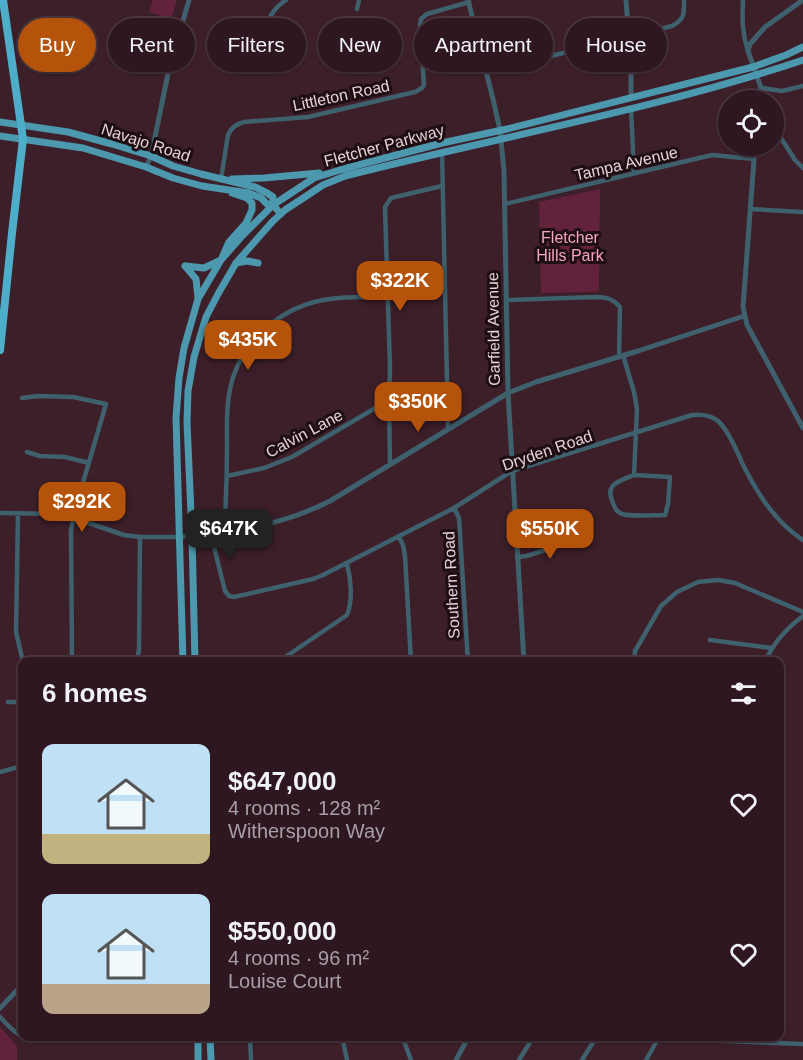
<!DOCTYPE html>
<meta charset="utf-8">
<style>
:root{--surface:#2e1720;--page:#362029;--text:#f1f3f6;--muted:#a79fa5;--line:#49363e;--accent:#b45309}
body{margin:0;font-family:Helvetica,sans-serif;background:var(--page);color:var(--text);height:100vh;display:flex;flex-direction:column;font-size:22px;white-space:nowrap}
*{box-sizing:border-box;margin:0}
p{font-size:20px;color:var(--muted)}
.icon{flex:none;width:33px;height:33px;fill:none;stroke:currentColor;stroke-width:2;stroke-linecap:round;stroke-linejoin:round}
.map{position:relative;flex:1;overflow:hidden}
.details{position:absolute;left:18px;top:657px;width:766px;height:384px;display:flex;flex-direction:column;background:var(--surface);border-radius:12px;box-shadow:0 2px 4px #0004,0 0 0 2px var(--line)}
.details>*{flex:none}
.hud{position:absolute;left:18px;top:18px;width:768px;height:54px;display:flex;gap:12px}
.fabs{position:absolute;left:718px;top:90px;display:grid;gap:12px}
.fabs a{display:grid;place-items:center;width:66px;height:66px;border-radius:50%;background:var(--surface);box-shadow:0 2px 4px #0004,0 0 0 2px var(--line);font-size:30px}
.price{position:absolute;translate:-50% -51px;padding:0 14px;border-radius:12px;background:var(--accent);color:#fff;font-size:20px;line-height:39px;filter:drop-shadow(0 2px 3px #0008)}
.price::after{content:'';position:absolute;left:50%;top:36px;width:18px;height:14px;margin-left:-9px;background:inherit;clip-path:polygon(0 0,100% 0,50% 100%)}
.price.on{background:#222;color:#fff}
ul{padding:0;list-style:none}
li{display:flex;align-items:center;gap:18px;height:150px;padding:0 24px}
li span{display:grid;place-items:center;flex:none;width:168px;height:120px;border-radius:12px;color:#555}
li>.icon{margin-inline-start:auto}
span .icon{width:72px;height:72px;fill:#fffc;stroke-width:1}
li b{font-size:26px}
h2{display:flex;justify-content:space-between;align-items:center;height:72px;padding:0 24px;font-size:26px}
.tag{padding:0 21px;border-radius:27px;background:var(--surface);box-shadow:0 2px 4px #0004,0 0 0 2px var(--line);font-size:21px;line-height:54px}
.tag.on{background:var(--accent);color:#fff}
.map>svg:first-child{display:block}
</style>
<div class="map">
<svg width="803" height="1060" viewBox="0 0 803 1060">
<rect width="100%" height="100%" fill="#3d1f2a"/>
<path fill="#62223b" d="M 153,0 L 177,0 L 171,19 L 149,12 Z
M 600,189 L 599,290 L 597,292 L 541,293 L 539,202 Z
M 0,1027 L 17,1046 L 17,1060 L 0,1060 Z"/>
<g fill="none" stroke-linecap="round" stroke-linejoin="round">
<path stroke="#3e616d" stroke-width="4.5" d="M 743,0 C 742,19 742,33 748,51
M 357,9 L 359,0
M 263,36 C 269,19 270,11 286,0
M 486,72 L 672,26 C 685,19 684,14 684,0
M 761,88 L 782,91 L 803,86
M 631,108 L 634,173
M 774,127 L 795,160 L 803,168
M 442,152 L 448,428
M 221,179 L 228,135 C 231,128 236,124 244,122 L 308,117 L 415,92 L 422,88 L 424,85 L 420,25 L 421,19 L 427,14 L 469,2
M 505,204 L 712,155 L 754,159
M 751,209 L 803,212
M 507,300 L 596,297 C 607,297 613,299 620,307 L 619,356
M 623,355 L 634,392 L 637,409 L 634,475 C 619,481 604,484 613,503 C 615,508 616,512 622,514 C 631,517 654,515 665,515 L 668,504 L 670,477 L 634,475
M 22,398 L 38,396 L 73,397 L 106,404 L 75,510 L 71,530 L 72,657 L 71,662
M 27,452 L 40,456 L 65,457 L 89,463
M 390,464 L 389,400 L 390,368 L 385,207 L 391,198 L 442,186
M 227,476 L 264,468 L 292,457 L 389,400
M 454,508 L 459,518 L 468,662
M 0,513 L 62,514 L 124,535 L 140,537 L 179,537
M 18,513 L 16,632 L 23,662
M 224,534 C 226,505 227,475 227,446 C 227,429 226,412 229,395 C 236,347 276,309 323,300 C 345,296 366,297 388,298
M 211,535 L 225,591 L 229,596 L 234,597 L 313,579 L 323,575 L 454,508 L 512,471 L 692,415 C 701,414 711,415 718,421 C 727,429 738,453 743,465 C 758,494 775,522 803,540
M 399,537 L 403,545 L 405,556 L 411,662
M 517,557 L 526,556 L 578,540
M 710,640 L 772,648
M 137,662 L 139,649 L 140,537
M 278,662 L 347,615 C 353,600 351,579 347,564
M 634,662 L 635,651 L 661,606 L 677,592 L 698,582 L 718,580 L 735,583 L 803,612
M 765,662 C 773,643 787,628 803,616
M 8,702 L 22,702
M 0,772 L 22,766
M 0,1017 C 18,1037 26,1044 54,1036
M 250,1036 L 251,1060
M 342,1036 L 347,1060
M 402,1036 L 411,1060
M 599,1036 L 803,1044
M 519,1060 L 534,1036
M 582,1060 L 597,1036
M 646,1060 L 658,1039"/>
<path stroke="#3e616d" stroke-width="5" d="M 468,0 L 493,99 L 500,130 L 504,171 L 508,393 L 524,662
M 626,0 L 631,66 L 631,98
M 759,100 L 761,88 L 748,51 L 750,44 L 765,27 L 803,0
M 755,146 L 743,307 L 747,325 L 803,428
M 146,167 L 151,156 L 169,69 L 189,0
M 179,537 C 232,534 283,525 330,501 L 508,393 L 536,382 L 638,351 L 744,316
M 0,1008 L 22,985
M 456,1060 L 469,1036"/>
<path stroke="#4b98af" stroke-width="7" d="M 0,122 L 68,132 L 112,144 L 151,156 L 173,166 L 201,174 L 255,187 L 267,193 L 273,197 L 273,205
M 0,136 L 83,148 L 146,167 L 173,178 L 202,186 L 249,193 L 261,198 L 267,204 L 273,205 L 281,214
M 232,179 L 264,178 L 319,173
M 236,263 L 247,261 L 258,263
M 185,266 L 204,268 L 221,260 L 229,242 L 246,223 L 252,210 L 252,203 L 247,198 L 232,193
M 185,266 L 196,279 L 198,298
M 183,662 L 176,418 L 179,378 L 184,348 L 198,299 L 221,260 L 243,235 L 273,205 L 314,178 L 343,169 L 442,143 L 507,129 L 753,67 L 786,55 L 803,47
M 195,662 L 192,536 L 187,422 L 188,391 L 194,357 L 206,317 L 218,294 L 236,263 L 273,221 L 285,210 L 323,185 L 345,176 C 498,137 654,110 803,60
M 198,1036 L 198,1060
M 210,1036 L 211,1060"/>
<path stroke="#4eadc9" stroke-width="8" d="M 0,350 L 12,233 L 23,139 L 3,0"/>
</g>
<g text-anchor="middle" stroke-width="6" stroke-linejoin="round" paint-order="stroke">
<g font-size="16" fill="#e6d1d7" stroke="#1c0e12">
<text transform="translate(341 95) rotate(-12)" y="6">Littleton Road</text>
<text transform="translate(146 142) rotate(18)" y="6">Navajo Road</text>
<text transform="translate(384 145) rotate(-15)" y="6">Fletcher Parkway</text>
<text transform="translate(626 163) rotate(-13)" y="6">Tampa Avenue</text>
<text transform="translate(493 329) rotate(-91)" y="6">Garfield Avenue</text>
<text transform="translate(304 433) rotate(-28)" y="6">Calvin Lane</text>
<text transform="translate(547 450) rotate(-19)" y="6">Dryden Road</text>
<text transform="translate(451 585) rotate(-93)" y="6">Southern Road</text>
</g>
<g font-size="16" fill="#f7a5c0" stroke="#1c0e12">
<text x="570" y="243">Fletcher<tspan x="570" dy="18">Hills Park</tspan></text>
</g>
</g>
</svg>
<div class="fabs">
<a><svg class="icon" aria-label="locate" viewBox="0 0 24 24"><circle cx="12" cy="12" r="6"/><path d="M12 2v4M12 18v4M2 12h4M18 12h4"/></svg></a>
</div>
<b class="price" style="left:400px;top:312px">$322K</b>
<b class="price" style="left:248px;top:371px">$435K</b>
<b class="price" style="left:418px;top:433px">$350K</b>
<b class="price" style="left:82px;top:533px">$292K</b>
<b class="price on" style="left:229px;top:560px">$647K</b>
<b class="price" style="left:550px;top:560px">$550K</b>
<div class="hud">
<a class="tag on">Buy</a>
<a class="tag">Rent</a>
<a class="tag">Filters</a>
<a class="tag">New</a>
<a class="tag">Apartment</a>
<a class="tag">House</a>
</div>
<section class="details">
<h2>6 homes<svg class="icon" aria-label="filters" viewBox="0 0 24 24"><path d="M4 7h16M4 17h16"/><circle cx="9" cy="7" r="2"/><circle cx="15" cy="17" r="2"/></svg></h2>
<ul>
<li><span style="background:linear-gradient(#bfe0f5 75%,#c2b280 0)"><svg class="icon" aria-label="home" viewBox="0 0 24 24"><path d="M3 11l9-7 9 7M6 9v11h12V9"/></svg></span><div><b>$647,000</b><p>4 rooms · 128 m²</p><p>Witherspoon Way</p></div><svg class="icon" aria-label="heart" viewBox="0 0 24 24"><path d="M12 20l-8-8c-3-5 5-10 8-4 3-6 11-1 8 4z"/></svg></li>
<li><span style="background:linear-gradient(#bfe0f5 75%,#b9a48a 0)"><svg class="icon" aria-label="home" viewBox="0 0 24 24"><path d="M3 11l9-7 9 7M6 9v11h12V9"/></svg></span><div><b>$550,000</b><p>4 rooms · 96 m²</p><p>Louise Court</p></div><svg class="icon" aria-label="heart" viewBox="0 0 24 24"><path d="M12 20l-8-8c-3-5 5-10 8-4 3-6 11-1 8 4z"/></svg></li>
</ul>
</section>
</div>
